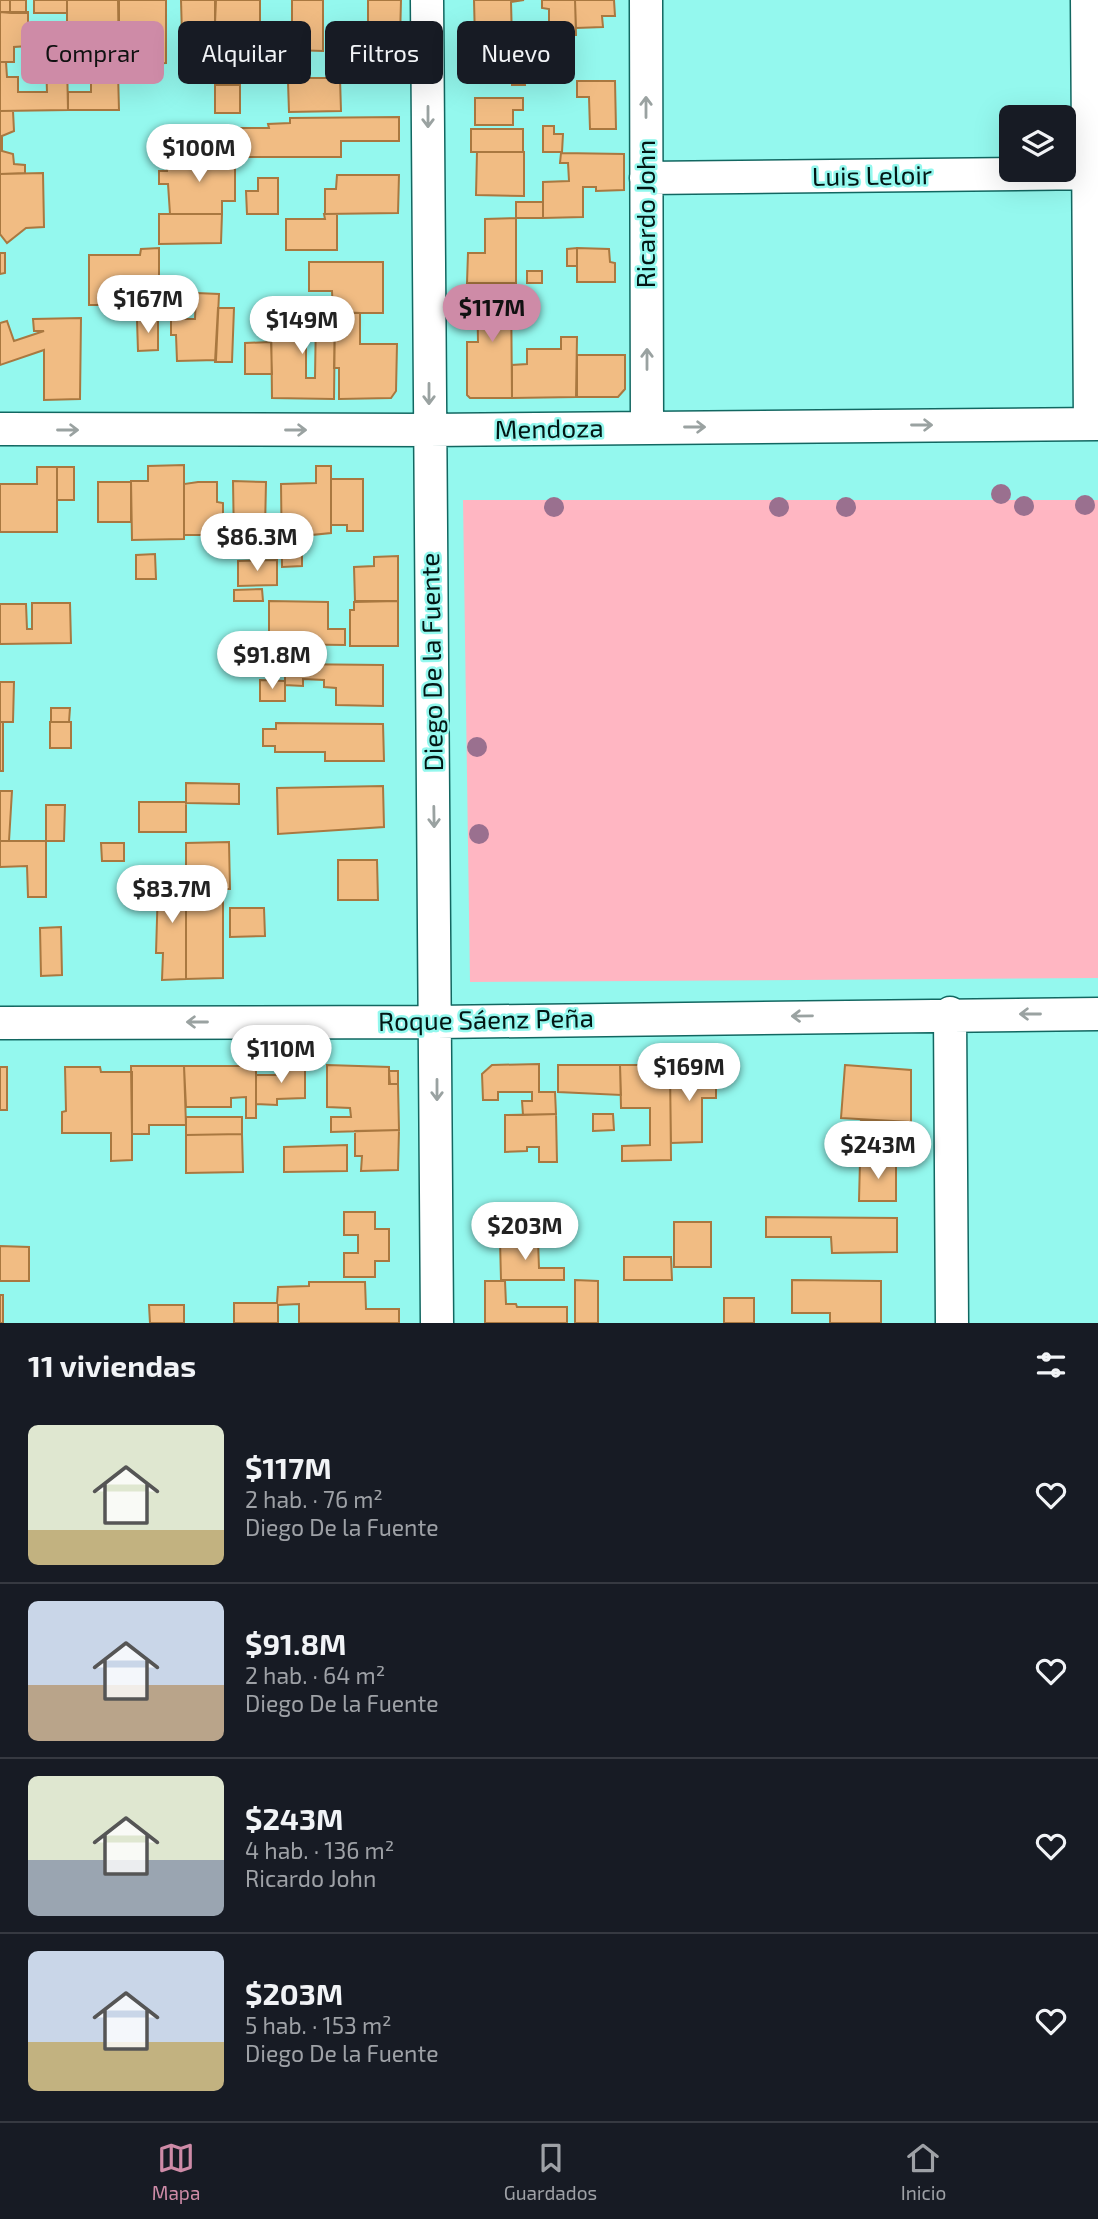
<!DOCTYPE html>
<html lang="es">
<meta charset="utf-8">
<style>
:root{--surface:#171b24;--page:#242831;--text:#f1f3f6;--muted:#9ea1a6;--line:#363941;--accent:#ce8ba7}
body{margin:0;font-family:"Exo 2",sans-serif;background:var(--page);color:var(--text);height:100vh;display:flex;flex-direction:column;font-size:26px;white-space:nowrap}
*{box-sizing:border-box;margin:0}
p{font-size:23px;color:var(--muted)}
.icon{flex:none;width:38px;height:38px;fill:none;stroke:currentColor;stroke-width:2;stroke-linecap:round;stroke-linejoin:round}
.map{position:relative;height:1323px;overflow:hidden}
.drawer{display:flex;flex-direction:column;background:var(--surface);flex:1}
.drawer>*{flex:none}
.guide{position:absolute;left:21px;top:21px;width:700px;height:63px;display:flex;gap:14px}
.controls{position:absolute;left:999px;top:105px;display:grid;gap:14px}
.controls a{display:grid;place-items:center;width:77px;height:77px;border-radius:10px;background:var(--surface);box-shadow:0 7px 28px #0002;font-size:35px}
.price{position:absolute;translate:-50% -60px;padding:0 16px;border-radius:24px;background:#fff;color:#222;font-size:23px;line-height:46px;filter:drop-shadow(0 2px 4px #0008)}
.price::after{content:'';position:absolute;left:50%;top:42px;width:21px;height:16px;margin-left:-10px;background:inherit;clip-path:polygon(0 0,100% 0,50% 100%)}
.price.on{background:var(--accent);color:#111}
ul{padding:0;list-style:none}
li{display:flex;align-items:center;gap:21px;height:175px;padding:0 28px}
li+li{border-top:2px solid var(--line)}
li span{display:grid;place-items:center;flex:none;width:196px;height:140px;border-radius:10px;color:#555}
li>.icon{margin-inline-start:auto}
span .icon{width:84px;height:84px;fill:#fffc;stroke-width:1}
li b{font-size:30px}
h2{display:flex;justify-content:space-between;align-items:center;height:84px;padding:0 28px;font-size:30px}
.chip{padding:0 24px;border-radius:10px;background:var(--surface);box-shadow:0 7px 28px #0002;font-size:24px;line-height:63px}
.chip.on{background:var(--accent);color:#111}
.dock{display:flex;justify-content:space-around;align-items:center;height:98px;border-top:2px solid var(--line);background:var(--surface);font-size:19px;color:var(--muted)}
.dock a{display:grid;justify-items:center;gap:4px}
.dock .on{color:var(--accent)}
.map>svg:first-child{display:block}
</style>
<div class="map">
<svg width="1098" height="1323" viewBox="0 0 1098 1323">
<rect width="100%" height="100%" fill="#94f8ee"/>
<path fill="#ffb6c2" d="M 463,500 L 1098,500 L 1098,978 L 470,982 Z"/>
<path fill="#f1bc83" stroke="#a97840" stroke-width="2" d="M 0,0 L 10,0 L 10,13 L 0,12 Z
M 10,0 L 26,0 L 26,13 L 10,13 Z
M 34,0 L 67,0 L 67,13 L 34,13 Z
M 67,0 L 118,0 L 119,60 L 67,60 Z
M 119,0 L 166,0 L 166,63 L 139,64 L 139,81 L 119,81 Z
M 181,0 L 215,0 L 215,73 L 192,74 L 188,36 L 182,36 Z
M 216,0 L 260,0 L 260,24 L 215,23 Z
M 292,0 L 323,0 L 323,51 L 292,50 Z
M 368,0 L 401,0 L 400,39 L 390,39 L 390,61 L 356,61 L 357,36 L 368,35 Z
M 474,0 L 524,0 L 511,2 L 512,40 L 475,40 Z
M 542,0 L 575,0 L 576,35 L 563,35 L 563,76 L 524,76 L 524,32 L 549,32 L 549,9 L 542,8 Z
M 575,0 L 614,0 L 615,16 L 602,16 L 603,27 L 576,28 Z
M 0,12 L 28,12 L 28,46 L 14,47 L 14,62 L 0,62 Z
M 263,51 L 290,51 L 290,68 L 263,68 Z
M 67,61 L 68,110 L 0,111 L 0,62 L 6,62 L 7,77 L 18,77 L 18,92 L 47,92 L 46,62 Z
M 263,68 L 303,68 L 303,78 L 340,78 L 341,111 L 289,112 L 288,82 L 263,82 Z
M 118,72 L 119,110 L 68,110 L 68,92 L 91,92 L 91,73 Z
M 512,73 L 524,73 L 525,85 L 512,85 Z
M 577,81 L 615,81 L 616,129 L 590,129 L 589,97 L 577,97 Z
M 215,85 L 240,85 L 240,113 L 215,113 Z
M 475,98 L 523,98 L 523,110 L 513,110 L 513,125 L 475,125 Z
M 0,111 L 13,111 L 14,131 L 2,136 L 2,151 L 13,154 L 14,164 L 25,165 L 25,173 L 0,174 Z
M 399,117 L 399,141 L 341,141 L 341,157 L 232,157 L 232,128 L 269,128 L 268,124 L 290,123 L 290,118 Z
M 543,126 L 554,126 L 554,134 L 563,134 L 562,152 L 543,152 Z
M 471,129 L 523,129 L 523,152 L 471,152 Z
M 477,152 L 524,152 L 524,196 L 476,195 Z
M 561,153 L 624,154 L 624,190 L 596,191 L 596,187 L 583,187 L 583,217 L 543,218 L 543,182 L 569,181 L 568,163 L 560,163 Z
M 235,157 L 235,201 L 222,201 L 222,214 L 170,214 L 168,184 L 159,184 L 159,171 L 167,171 L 166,158 Z
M 43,173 L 44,227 L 26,228 L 7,243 L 0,234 L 0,174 Z
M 337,175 L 399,175 L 398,213 L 325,214 L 325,189 L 336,189 Z
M 258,178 L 278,178 L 278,214 L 247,214 L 246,191 L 258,191 Z
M 516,202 L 543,202 L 543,218 L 516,218 Z
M 159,214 L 222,214 L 221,243 L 159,244 Z
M 324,214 L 337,214 L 337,250 L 286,250 L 286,219 L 325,219 Z
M 516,218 L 516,283 L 467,283 L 468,253 L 485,253 L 485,219 Z
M 159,248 L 159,297 L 136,298 L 136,305 L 89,305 L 89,255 L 140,255 L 141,249 Z
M 577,248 L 577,266 L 567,266 L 567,249 Z
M 577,248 L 609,249 L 610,262 L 615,263 L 615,282 L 577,282 Z
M 0,253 L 5,253 L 5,273 L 0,274 Z
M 309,262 L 383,262 L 383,313 L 333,313 L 332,291 L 309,291 Z
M 527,271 L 542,271 L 542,283 L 527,283 Z
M 477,283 L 511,283 L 512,398 L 470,398 L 467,395 L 467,342 L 478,342 Z
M 196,293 L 219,294 L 216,360 L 177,361 L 176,335 L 171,335 L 171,319 L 195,319 Z
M 218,308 L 234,308 L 232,362 L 215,362 Z
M 255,312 L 271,312 L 271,330 L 254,330 Z
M 271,312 L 310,312 L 310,340 L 306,339 L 306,378 L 315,378 L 316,313 L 335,312 L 334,399 L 272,398 Z
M 335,312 L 360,313 L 360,344 L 397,344 L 396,391 L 391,398 L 339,399 L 339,368 L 334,368 Z
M 81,318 L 80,399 L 44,400 L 44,350 L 0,365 L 0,323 L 7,321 L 14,341 L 44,331 L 34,331 L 33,319 Z
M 137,320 L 158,320 L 158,350 L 138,351 Z
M 561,337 L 577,337 L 576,397 L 512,398 L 512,365 L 527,364 L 527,349 L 561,349 Z
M 271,342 L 272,374 L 245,374 L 245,343 Z
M 577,355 L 625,355 L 625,389 L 618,397 L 577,397 Z
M 184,465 L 184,539 L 132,540 L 131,481 L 148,481 L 148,466 Z
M 316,466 L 331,466 L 331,533 L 302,536 L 302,566 L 282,567 L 281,484 L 316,483 Z
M 37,467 L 57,467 L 57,532 L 0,532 L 0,484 L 37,484 Z
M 57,467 L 74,467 L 74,500 L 57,500 Z
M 331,479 L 363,479 L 363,531 L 347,531 L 347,525 L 331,525 Z
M 233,481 L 266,482 L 265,530 L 248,530 L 248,544 L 234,543 Z
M 98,482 L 131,482 L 131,522 L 98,522 Z
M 198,482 L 217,482 L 217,502 L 223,503 L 223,535 L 184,535 L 184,484 Z
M 155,554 L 156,579 L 136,579 L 136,555 Z
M 398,556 L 398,601 L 355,601 L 354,567 L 374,566 L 374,557 Z
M 277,560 L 277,585 L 238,586 L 238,561 Z
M 262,589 L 263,601 L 234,601 L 234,590 Z
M 269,601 L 328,602 L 328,629 L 345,629 L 345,645 L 269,644 Z
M 398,601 L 398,646 L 350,646 L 350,610 L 354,610 L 354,602 Z
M 32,603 L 70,603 L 71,643 L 0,644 L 0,604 L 26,604 L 27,629 L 32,629 Z
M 285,664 L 383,665 L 383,706 L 336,705 L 336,688 L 324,687 L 324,680 L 303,679 L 303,686 L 285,685 Z
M 260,680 L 285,681 L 285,701 L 260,701 Z
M 0,682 L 14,682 L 13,722 L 0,722 Z
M 51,708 L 70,708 L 69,722 L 51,722 Z
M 0,722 L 3,722 L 3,771 L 0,771 Z
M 50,722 L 71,722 L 71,748 L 50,748 Z
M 276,723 L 383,724 L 384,761 L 325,761 L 325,752 L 275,752 L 275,746 L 263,746 L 263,729 L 276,729 Z
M 186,783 L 239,784 L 239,804 L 186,803 Z
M 383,786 L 384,827 L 278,834 L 277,788 Z
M 0,791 L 12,791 L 9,841 L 0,841 Z
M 139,802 L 186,802 L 186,832 L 139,832 Z
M 46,805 L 65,805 L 64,841 L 46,841 Z
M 0,841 L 46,841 L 46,897 L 28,897 L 27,866 L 0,867 Z
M 229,842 L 230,889 L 223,889 L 223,978 L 186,979 L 186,885 L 203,885 L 204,870 L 186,869 L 186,843 Z
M 101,843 L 124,843 L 124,861 L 102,861 Z
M 338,860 L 377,860 L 378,900 L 338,900 Z
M 164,870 L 186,870 L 186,979 L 162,980 L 163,953 L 156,953 L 158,886 L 164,886 Z
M 230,908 L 264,908 L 265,936 L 230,937 Z
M 61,927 L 62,975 L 41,976 L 40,928 Z
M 539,1064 L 539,1092 L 555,1092 L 556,1114 L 523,1115 L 522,1101 L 532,1101 L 532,1092 L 498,1092 L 498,1100 L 483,1100 L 482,1074 L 492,1065 Z
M 305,1065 L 305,1098 L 277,1099 L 277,1105 L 256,1104 L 256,1075 L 276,1075 L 276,1066 Z
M 327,1065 L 389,1067 L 389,1084 L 398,1084 L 399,1130 L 331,1132 L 331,1117 L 351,1117 L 350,1108 L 327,1107 Z
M 558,1065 L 620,1065 L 621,1095 L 558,1092 Z
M 620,1065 L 670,1065 L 671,1160 L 622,1161 L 622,1146 L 650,1145 L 650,1108 L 621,1108 Z
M 674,1065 L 698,1065 L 698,1076 L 716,1075 L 716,1098 L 702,1098 L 702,1142 L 671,1143 L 670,1075 L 674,1075 Z
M 845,1065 L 911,1070 L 911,1122 L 841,1118 Z
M 131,1066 L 184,1066 L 186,1125 L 149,1125 L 149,1134 L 132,1134 Z
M 184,1066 L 256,1066 L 256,1118 L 246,1118 L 246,1097 L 231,1098 L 231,1107 L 186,1107 Z
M 0,1067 L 7,1067 L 7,1110 L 0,1110 Z
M 65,1067 L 100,1067 L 101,1072 L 132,1072 L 132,1160 L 111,1161 L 111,1133 L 62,1133 L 62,1112 L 66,1111 Z
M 389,1071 L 398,1071 L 398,1084 L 390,1084 Z
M 556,1114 L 557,1162 L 539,1162 L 539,1147 L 527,1147 L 527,1151 L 505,1152 L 505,1115 Z
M 593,1114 L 613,1114 L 614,1130 L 593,1131 Z
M 186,1117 L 242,1117 L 242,1134 L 186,1135 Z
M 861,1120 L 911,1122 L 910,1162 L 857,1155 L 857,1147 L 840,1145 L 842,1126 L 860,1127 Z
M 399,1130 L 398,1170 L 361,1171 L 362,1156 L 355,1156 L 355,1131 Z
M 242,1134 L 243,1172 L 186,1173 L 186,1135 Z
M 347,1145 L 347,1171 L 284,1172 L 284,1147 Z
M 860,1161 L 896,1162 L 896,1201 L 859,1201 Z
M 344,1212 L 375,1212 L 375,1229 L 389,1229 L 389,1261 L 375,1261 L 375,1277 L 344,1277 L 344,1253 L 358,1253 L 358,1235 L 344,1235 Z
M 766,1217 L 897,1218 L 897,1252 L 832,1253 L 831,1237 L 766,1237 Z
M 674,1222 L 711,1222 L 711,1267 L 674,1267 Z
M 500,1240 L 538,1240 L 539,1268 L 564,1268 L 564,1280 L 501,1280 Z
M 0,1246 L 29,1247 L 29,1281 L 0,1281 Z
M 624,1257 L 671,1257 L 672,1280 L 624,1280 Z
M 575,1280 L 598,1281 L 598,1323 L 575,1323 Z
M 792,1280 L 881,1281 L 881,1323 L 830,1323 L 830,1313 L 792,1313 Z
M 485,1281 L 505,1281 L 506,1304 L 516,1304 L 517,1307 L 567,1307 L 567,1323 L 485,1323 Z
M 309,1282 L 365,1282 L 366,1309 L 399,1309 L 399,1323 L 299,1323 L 299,1304 L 278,1305 L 278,1323 L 234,1323 L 234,1303 L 277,1303 L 278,1287 L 309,1286 Z
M 0,1295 L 3,1295 L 3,1323 L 0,1323 Z
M 724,1298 L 754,1298 L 754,1323 L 724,1323 Z
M 149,1305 L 184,1305 L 184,1323 L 150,1323 Z"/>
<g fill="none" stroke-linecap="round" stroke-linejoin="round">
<g stroke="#126761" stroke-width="35">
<path id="minor" d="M 427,0 L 437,1323
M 646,0 L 647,427
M 1087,0 L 1090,424
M 646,178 L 1098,173
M 0,429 L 429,430 L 1098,424
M 950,1013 L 952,1323
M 0,1023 L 437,1022 L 1098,1014"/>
</g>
<use href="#minor" stroke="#fff" stroke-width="32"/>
</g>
<g fill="#9a708f">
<circle cx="1001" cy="494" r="10"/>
<circle cx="1085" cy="505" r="10"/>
<circle cx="1024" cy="506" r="10"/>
<circle cx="554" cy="507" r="10"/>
<circle cx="779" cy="507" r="10"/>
<circle cx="846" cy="507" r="10"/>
<circle cx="477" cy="747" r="10"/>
<circle cx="479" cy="834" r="10"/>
</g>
<defs><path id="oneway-shaft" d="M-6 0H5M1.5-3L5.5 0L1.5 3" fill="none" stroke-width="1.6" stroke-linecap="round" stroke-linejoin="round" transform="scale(1.75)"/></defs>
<g stroke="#9aa2a1">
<use href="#oneway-shaft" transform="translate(646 107) rotate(-90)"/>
<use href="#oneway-shaft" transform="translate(428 117) rotate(90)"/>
<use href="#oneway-shaft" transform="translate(647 359) rotate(-90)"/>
<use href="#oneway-shaft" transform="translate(429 394) rotate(90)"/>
<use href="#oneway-shaft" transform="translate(922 425)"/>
<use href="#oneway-shaft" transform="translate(695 427)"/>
<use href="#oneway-shaft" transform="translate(68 430)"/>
<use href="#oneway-shaft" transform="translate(296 430)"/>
<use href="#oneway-shaft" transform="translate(434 817) rotate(89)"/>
<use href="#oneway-shaft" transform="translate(1030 1014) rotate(-180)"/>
<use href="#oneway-shaft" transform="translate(802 1016) rotate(179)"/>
<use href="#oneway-shaft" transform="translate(197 1022) rotate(180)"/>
<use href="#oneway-shaft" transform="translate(437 1090) rotate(90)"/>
</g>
<g text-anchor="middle" stroke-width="5" stroke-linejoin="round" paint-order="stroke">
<g font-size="26" fill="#031715" stroke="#94f8ee">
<text transform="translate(872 176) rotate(-1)" y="9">Luis Leloir</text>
<text transform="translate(646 214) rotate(-90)" y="9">Ricardo John</text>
<text transform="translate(549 429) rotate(-1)" y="9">Mendoza</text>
<text transform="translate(432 662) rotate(-91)" y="9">Diego De la Fuente</text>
<text transform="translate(486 1020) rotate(-1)" y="9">Roque Sáenz Peña</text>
</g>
</g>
</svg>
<div class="controls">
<a><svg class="icon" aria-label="layers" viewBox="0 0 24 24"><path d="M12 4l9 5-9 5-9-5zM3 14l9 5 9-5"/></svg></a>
</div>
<b class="price" style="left:199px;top:184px">$100M</b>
<b class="price" style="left:148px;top:335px">$167M</b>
<b class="price on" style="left:492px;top:344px">$117M</b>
<b class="price" style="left:302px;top:356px">$149M</b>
<b class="price" style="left:257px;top:573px">$86.3M</b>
<b class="price" style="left:272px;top:691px">$91.8M</b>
<b class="price" style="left:172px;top:925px">$83.7M</b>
<b class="price" style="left:281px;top:1085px">$110M</b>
<b class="price" style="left:689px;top:1103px">$169M</b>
<b class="price" style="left:878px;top:1181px">$243M</b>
<b class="price" style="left:525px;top:1262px">$203M</b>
<div class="guide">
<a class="chip on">Comprar</a>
<a class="chip">Alquilar</a>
<a class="chip">Filtros</a>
<a class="chip">Nuevo</a>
</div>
</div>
<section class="drawer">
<h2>11 viviendas<svg class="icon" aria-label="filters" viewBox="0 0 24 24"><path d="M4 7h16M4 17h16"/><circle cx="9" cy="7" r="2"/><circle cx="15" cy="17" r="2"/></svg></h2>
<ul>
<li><span style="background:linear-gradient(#dfe7d0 75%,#c2b280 0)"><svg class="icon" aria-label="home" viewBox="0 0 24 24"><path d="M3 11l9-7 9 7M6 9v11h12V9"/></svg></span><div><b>$117M</b><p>2 hab. · 76 m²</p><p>Diego De la Fuente</p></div><svg class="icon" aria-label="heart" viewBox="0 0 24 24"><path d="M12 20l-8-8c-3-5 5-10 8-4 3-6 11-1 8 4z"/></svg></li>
<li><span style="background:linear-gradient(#c9d6e8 60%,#b9a48a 0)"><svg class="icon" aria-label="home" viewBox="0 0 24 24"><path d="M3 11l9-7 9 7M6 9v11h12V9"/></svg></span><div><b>$91.8M</b><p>2 hab. · 64 m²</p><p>Diego De la Fuente</p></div><svg class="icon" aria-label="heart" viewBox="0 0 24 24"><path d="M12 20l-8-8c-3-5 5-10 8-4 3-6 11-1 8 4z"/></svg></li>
<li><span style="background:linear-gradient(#dfe7d0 60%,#9aa5b1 0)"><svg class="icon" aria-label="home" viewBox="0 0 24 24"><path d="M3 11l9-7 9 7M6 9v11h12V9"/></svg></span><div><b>$243M</b><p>4 hab. · 136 m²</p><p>Ricardo John</p></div><svg class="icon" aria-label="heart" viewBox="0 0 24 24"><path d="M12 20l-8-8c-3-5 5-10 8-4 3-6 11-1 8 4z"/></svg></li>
<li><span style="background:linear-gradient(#c9d6e8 65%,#c2b280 0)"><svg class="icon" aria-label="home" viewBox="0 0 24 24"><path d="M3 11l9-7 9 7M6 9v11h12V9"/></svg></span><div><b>$203M</b><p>5 hab. · 153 m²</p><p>Diego De la Fuente</p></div><svg class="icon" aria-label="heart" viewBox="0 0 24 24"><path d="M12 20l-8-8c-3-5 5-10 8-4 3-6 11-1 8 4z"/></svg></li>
</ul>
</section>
<nav class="dock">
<a class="on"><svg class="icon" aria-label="map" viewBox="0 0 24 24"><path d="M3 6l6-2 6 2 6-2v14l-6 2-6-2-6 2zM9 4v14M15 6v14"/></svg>Mapa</a>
<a><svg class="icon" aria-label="saved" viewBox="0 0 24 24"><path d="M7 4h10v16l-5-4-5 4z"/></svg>Guardados</a>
<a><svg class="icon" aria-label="home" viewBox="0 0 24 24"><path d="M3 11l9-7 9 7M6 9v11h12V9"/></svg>Inicio</a>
</nav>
